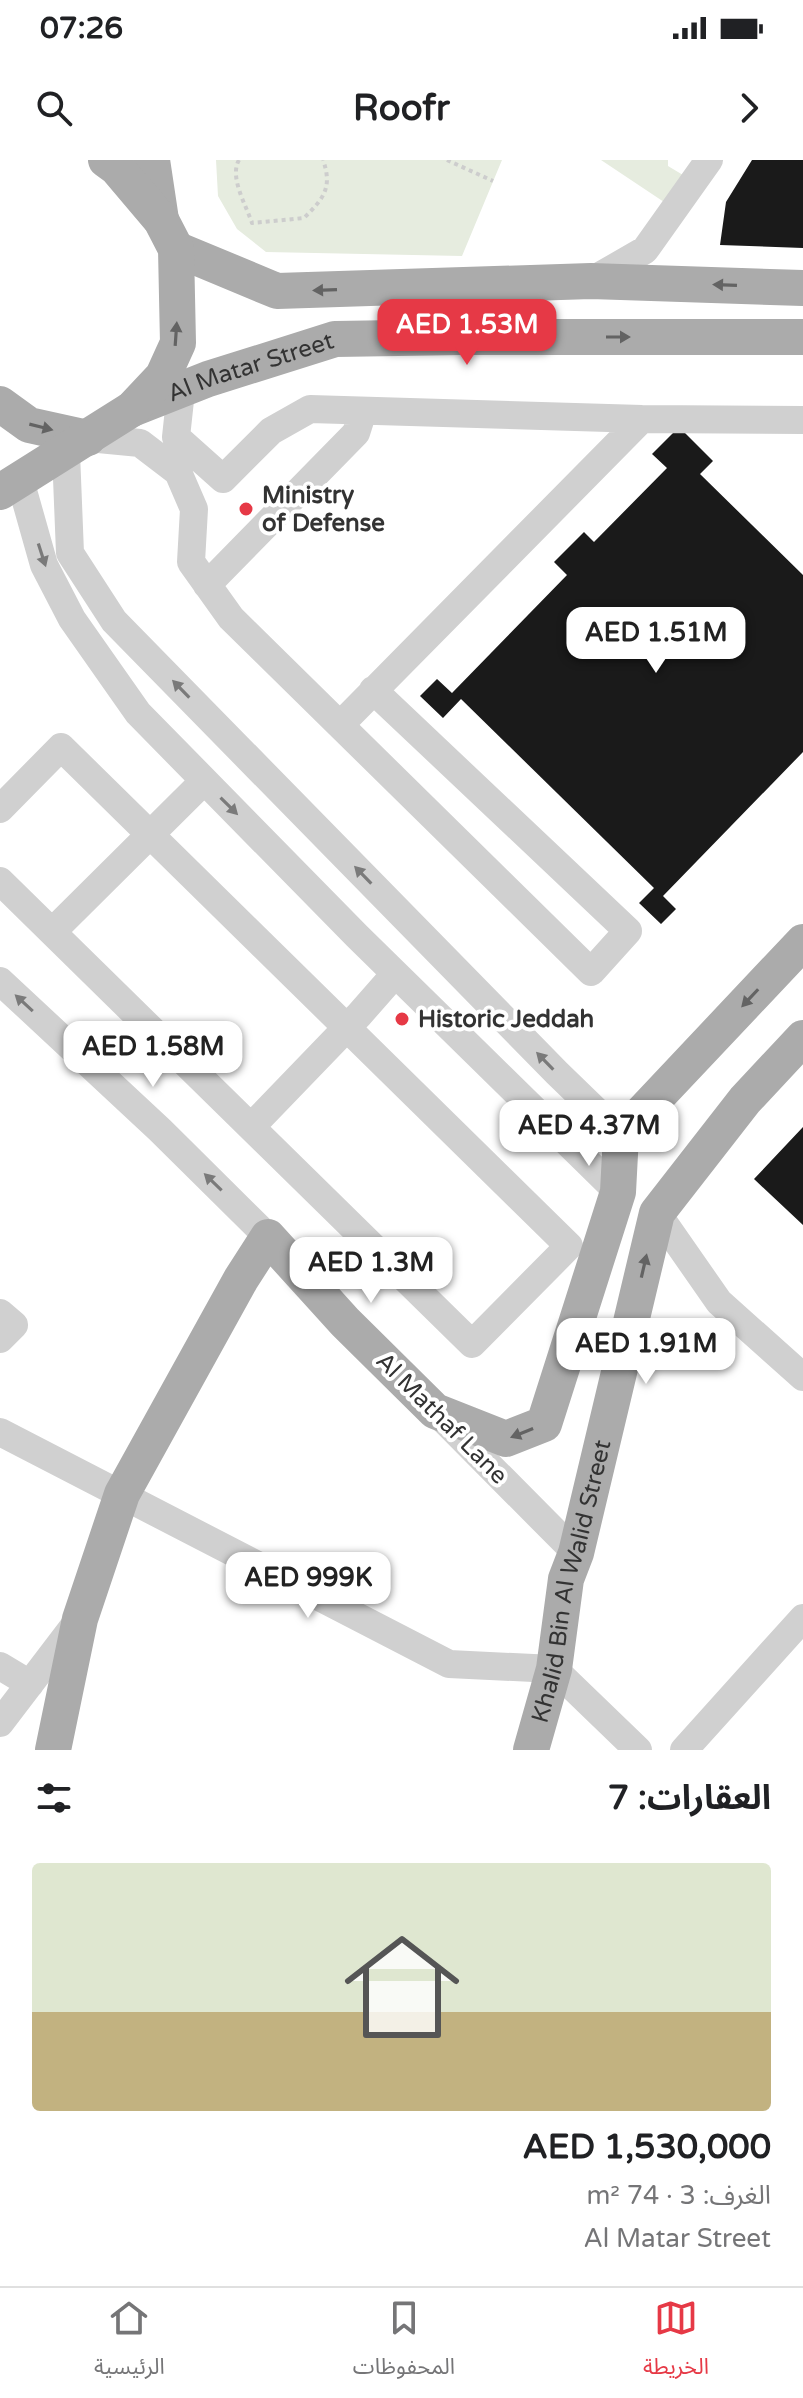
<!DOCTYPE html>
<html lang="ar">
<meta charset="utf-8">
<style>
:root{--surface:#fff;--page:#f2f2f2;--text:#202124;--muted:#757577;--line:#e0e0e0;--accent:#e63946}
body{margin:0;font-family:"Varela Round","Noto Sans Arabic",sans-serif;background:var(--page);color:var(--text);direction:rtl;height:100vh;display:flex;flex-direction:column;font-size:30px;white-space:nowrap}
*{box-sizing:border-box;margin:0}
p{font-size:26px;color:var(--muted)}
.icon{flex:none;width:44px;height:44px;fill:none;stroke:currentColor;stroke-width:2;stroke-linecap:round;stroke-linejoin:round}
.map{position:relative;height:1590px;overflow:hidden;direction:ltr}
.drawer{display:flex;flex-direction:column;background:var(--surface);flex:1}
.drawer>*{flex:none}
.price{position:absolute;translate:-50% -68px;padding:0 18px;border-radius:16px;background:#fff;color:#222;font-size:26px;line-height:52px;filter:drop-shadow(0 2px 4px #0008)}
.price::after{content:'';position:absolute;left:50%;top:48px;width:24px;height:18px;margin-left:-12px;background:inherit;clip-path:polygon(0 0,100% 0,50% 100%)}
.price.active{background:var(--accent);color:#fff}
ul{padding:0;list-style:none}
li{display:grid;align-content:center;gap:16px;height:424px;padding:0 32px}
li span{display:grid;place-items:center;height:248px;border-radius:8px;color:#555}
li>.icon{margin-inline-start:auto}
span .icon{width:144px;height:144px;fill:#fffc;stroke-width:1}
li b{font-size:34px}
h2{display:flex;justify-content:space-between;align-items:center;height:96px;padding:0 32px;font-size:34px}
.status{display:flex;justify-content:space-between;align-items:center;height:56px;padding:0 40px;background:var(--surface);direction:ltr}
.status svg{height:22px;fill:currentColor}
header{display:flex;justify-content:space-between;align-items:center;height:104px;padding:0 32px;background:var(--surface);font-size:36px;font-weight:800}
.dock{display:flex;justify-content:space-around;align-items:center;height:112px;border-top:2px solid var(--line);background:var(--surface);font-size:22px;color:var(--muted)}
.dock a{display:grid;justify-items:center;gap:4px}
.dock .active{color:var(--accent)}
.map>svg:first-child{display:block}
</style>
<div class="status"><b>07:26</b><svg viewBox="0 0 49 12"><path d="M0 12V9h3v3zM5 12V6h3v6zM10 12V3h3v9zM15 12V0h3v12zM26 1h20v11H26zM47 4h2v5h-2z"/></svg></div>
<header><svg class="icon" aria-label="forward" viewBox="0 0 24 24"><path d="M9 5l7 7-7 7"/></svg>Roofr<svg class="icon" aria-label="search" viewBox="0 0 24 24"><circle cx="10" cy="10" r="6"/><path d="M15 15l6 6"/></svg></header>
<div class="map">
<svg width="803" height="1590" viewBox="0 0 803 1590">
<rect width="100%" height="100%" fill="#fff"/>
<path fill="#e6ecdf" d="M 216,0 L 502,0 L 462,96 L 266,92 L 237,69 L 218,36 Z
M 601,0 L 668,0 L 668,6 L 683,15 L 664,42 Z"/>
<path fill="#1a1a1a" d="M 752,0 L 803,0 L 803,88 L 720,85 L 726,42 Z
M 679,267 L 713,301 L 700,314 L 803,415 L 803,592 L 663,736 L 676,749 L 661,764 L 639,743 L 654,728 L 461,539 L 443,558 L 420,536 L 437,519 L 452,533 L 567,415 L 554,402 L 584,372 L 594,382 L 667,308 L 652,294 Z
M 803,967 L 803,1065 L 754,1019 Z"/>
<g fill="none" stroke-linecap="round" stroke-linejoin="round">
<path stroke="#cdcdcd" stroke-width="4" stroke-dasharray="4 4" stroke-linecap="butt" d="M 239,0 C 229,17 246,45 252,63 L 304,58 C 323,39 333,28 323,0
M 447,0 L 493,21"/>
<path stroke="#d0d0d0" stroke-width="28" d="M 591,121 L 645,90 L 709,0
M 181,231 L 176,277 L 223,319 L 271,271 L 310,249 L 642,259 L 803,260
M 88,278 L 140,283 L 178,312 L 194,349 L 191,402 L 231,458 L 591,812 L 628,771 L 373,530
M 66,293 L 70,393 L 114,461 L 557,913 L 621,975
M 20,320 L 44,405 L 72,459 L 138,553 L 357,776 L 618,1032
M 207,425 L 356,273 L 363,251
M 340,565 L 642,259
M 0,649 L 61,587 L 569,1086 L 472,1184 L 0,721
M 53,771 L 204,621
M 0,821 L 160,970 L 268,1077
M 251,967 L 359,855 L 395,814
M 657,1053 L 719,1142 L 803,1217
M 0,1153 L 14,1165 L 0,1179
M 441,1257 L 576,1393
M 0,1272 L 449,1504 L 554,1509 L 638,1590
M 0,1506 L 30,1524
M 0,1563 L 77,1462
M 684,1590 L 803,1458"/>
<g stroke="#ababab" stroke-width="36">
<path d="M 152,0 L 161,60"/>
<path d="M 176,89 L 277,131 L 591,121 L 803,128"/>
<path d="M 0,244 L 29,265 L 88,278"/>
<path id="s1" d="M 132,249 L 208,219 L 335,179 L 461,177 L 803,177"/>
<path d="M 0,332 L 132,249 L 163,216 L 178,183 L 176,89 L 161,60 L 117,8 L 106,0"/>
<path d="M 53,1590 L 80,1459 L 122,1334 L 241,1119 L 268,1077 L 345,1162 L 435,1251 L 506,1279 L 544,1264 L 618,1032 L 621,975 L 803,782"/>
<path id="s2" d="M 531,1590 L 554,1509 L 566,1419 L 576,1393 L 657,1053 L 745,940 L 803,878"/>
</g>
</g>
<defs><path id="oneway-solid" d="M-6-.8H1V-3.2L6.5 0L1 3.2V.8H-6Z" transform="scale(2)"/></defs>
<g fill="#636363">
<use href="#oneway-solid" transform="translate(725 125) rotate(-178)"/>
<use href="#oneway-solid" transform="translate(325 130) rotate(178)"/>
<use href="#oneway-solid" transform="translate(176 174) rotate(-86)"/>
<use href="#oneway-solid" transform="translate(618 177)"/>
<use href="#oneway-solid" transform="translate(41 267) rotate(14)"/>
<use href="#oneway-solid" transform="translate(750 838) rotate(133)"/>
<use href="#oneway-solid" transform="translate(644 1106) rotate(-77)"/>
<use href="#oneway-solid" transform="translate(522 1273) rotate(158)"/>
</g>
<g fill="#7a7a7a">
<use href="#oneway-solid" transform="translate(42 395) rotate(72)"/>
<use href="#oneway-solid" transform="translate(181 529) rotate(-134)"/>
<use href="#oneway-solid" transform="translate(229 646) rotate(45)"/>
<use href="#oneway-solid" transform="translate(363 715) rotate(-134)"/>
<use href="#oneway-solid" transform="translate(24 843) rotate(-137)"/>
<use href="#oneway-solid" transform="translate(545 901) rotate(-134)"/>
<use href="#oneway-solid" transform="translate(213 1022) rotate(-136)"/>
</g>
<g fill="#e63946" stroke="#fff" stroke-width="3">
<circle cx="246" cy="349" r="8"/>
<circle cx="402" cy="859" r="8"/>
</g>
<g text-anchor="middle" stroke-width="8" stroke-linejoin="round" paint-order="stroke">
<g font-size="24" fill="#333" stroke="#fff">
<text dy="8" stroke="none"><textPath href="#s1" startOffset="126">Al Matar Street</textPath></text>
<text transform="translate(442 1258) rotate(45)" y="8">Al Mathaf Lane</text>
<text dy="8" stroke="none"><textPath href="#s2" startOffset="174">Khalid Bin Al Walid Street</textPath></text>
</g>
<g font-size="24" font-weight="bold" fill="#333" stroke="#fff" text-anchor="start">
<text x="262" y="343">Ministry<tspan x="262" dy="28">of Defense</tspan></text>
<text x="418" y="867">Historic Jeddah</text>
</g>
</g>
</svg>
<b class="price active" style="left:467px;top:207px">AED 1.53M</b>
<b class="price" style="left:656px;top:515px">AED 1.51M</b>
<b class="price" style="left:153px;top:929px">AED 1.58M</b>
<b class="price" style="left:589px;top:1008px">AED 4.37M</b>
<b class="price" style="left:371px;top:1145px">AED 1.3M</b>
<b class="price" style="left:646px;top:1226px">AED 1.91M</b>
<b class="price" style="left:308px;top:1460px">AED 999K</b>
</div>
<section class="drawer">
<h2>العقارات: 7<svg class="icon" aria-label="filters" viewBox="0 0 24 24"><path d="M4 7h16M4 17h16"/><circle cx="9" cy="7" r="2"/><circle cx="15" cy="17" r="2"/></svg></h2>
<ul>
<li><span style="background:linear-gradient(#dfe7d0 60%,#c2b280 0)"><svg class="icon" aria-label="home" viewBox="0 0 24 24"><path d="M3 11l9-7 9 7M6 9v11h12V9"/></svg></span><div><b>AED 1,530,000</b><p>الغرف: 3 · 74 m²</p><p>Al Matar Street</p></div></li>
</ul>
</section>
<nav class="dock">
<a class="active"><svg class="icon" aria-label="map" viewBox="0 0 24 24"><path d="M3 6l6-2 6 2 6-2v14l-6 2-6-2-6 2zM9 4v14M15 6v14"/></svg>الخريطة</a>
<a><svg class="icon" aria-label="saved" viewBox="0 0 24 24"><path d="M7 4h10v16l-5-4-5 4z"/></svg>المحفوظات</a>
<a><svg class="icon" aria-label="home" viewBox="0 0 24 24"><path d="M3 11l9-7 9 7M6 9v11h12V9"/></svg>الرئيسية</a>
</nav>
